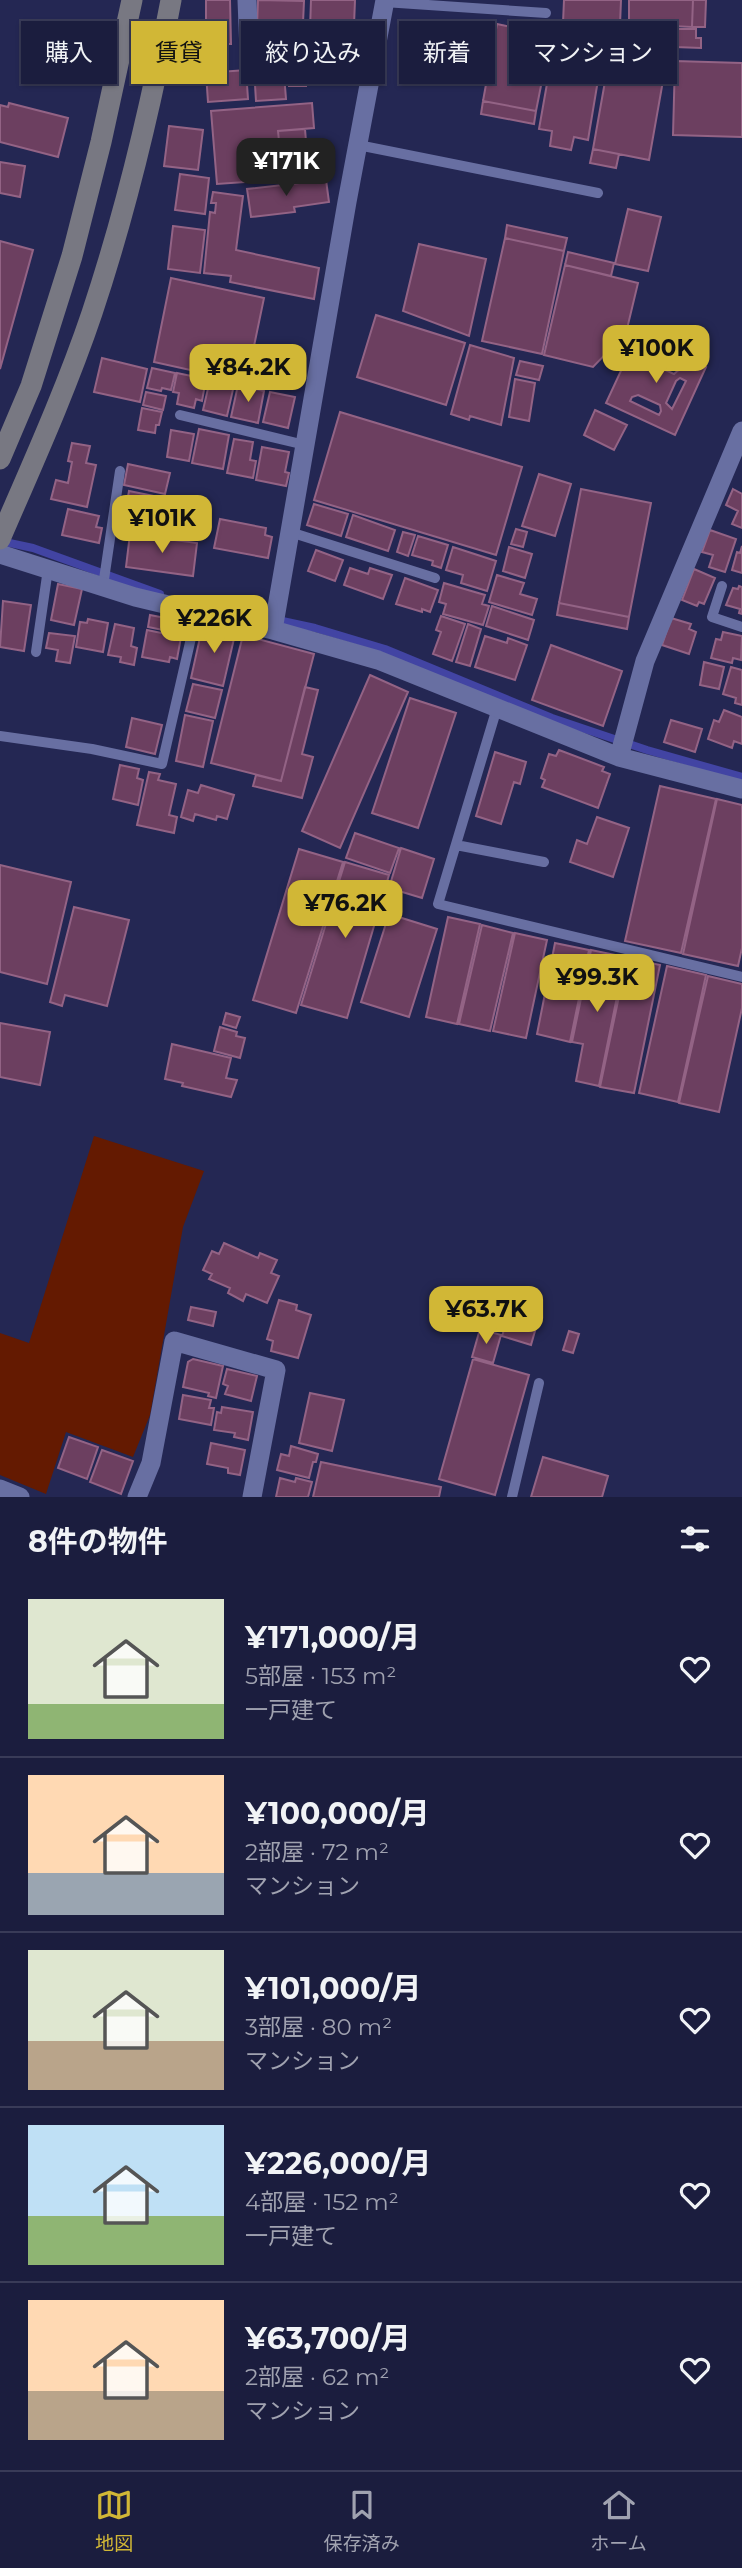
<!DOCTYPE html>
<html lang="ja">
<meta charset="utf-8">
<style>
:root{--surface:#1b1d3e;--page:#242645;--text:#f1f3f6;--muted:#a0a2b0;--line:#393b58;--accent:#d1b736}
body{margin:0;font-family:Montserrat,"Noto Sans JP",sans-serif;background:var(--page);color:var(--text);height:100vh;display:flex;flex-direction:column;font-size:26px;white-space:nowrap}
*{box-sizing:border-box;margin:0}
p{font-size:23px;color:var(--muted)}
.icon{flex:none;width:38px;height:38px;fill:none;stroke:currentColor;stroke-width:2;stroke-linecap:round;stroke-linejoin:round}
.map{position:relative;height:1497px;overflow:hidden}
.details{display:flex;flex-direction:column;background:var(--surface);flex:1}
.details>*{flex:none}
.hud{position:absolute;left:21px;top:21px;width:700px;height:63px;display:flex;gap:14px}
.price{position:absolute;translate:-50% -60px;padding:0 16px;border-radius:14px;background:var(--accent);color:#111;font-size:23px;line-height:46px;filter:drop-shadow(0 2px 4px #0008)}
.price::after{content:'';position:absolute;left:50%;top:42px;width:21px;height:16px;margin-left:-10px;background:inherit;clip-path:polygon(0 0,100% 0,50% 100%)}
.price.current{background:#222;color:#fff}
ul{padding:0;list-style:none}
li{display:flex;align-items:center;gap:21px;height:175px;padding:0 28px}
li+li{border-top:2px solid var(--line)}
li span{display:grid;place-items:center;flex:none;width:196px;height:140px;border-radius:0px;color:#555}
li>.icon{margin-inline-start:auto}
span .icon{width:84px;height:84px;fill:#fffc;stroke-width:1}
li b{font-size:30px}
h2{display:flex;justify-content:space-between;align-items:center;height:84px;padding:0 28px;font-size:30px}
.tag{padding:0 24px;border-radius:0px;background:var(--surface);box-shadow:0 2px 5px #0004,0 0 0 2px var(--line);font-size:24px;line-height:63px}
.tag.current{background:var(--accent);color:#111}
.menu{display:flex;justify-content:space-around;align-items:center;height:98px;border-top:2px solid var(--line);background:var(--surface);font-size:19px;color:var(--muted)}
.menu a{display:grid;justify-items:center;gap:4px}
.menu .current{color:var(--accent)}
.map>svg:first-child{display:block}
</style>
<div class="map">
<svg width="742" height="1497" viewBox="0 0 742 1497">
<rect width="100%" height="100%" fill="#242753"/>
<path fill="#641a01" d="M 94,1136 L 204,1171 L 183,1227 L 150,1415 L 133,1457 L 66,1432 L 46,1494 L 0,1475 L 0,1333 L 29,1343 Z"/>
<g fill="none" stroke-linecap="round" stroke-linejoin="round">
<path stroke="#4244a3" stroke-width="8" d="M 0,541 L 33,548 L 160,594
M 200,603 L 315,628 L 385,649 L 552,718 L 647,750 L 742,777"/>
</g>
<path fill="#6c3f60" stroke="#936385" stroke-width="2" fill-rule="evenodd" d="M 206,0 L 230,0 L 231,44 L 206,44 Z
M 258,0 L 304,1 L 303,23 L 278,22 L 277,27 L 257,26 Z
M 311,0 L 355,0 L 354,25 L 333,24 L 333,30 L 310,29 Z
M 564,0 L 621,0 L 620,25 L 563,23 Z
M 629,0 L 693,0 L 692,27 L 629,24 Z
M 693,0 L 706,0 L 705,27 L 692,27 Z
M 497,24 L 551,35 L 536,111 L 483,101 Z
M 557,27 L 605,38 L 588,140 L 574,137 L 571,150 L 550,146 L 552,131 L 539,129 Z
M 675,29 L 696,29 L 696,38 L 701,38 L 701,48 L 675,47 Z
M 614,31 L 670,41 L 649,160 L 593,149 Z
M 350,56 L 351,76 L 317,78 L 316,57 Z
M 283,61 L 286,99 L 256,101 L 254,69 L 269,68 L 268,62 Z
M 288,61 L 306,61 L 306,86 L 289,86 Z
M 675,61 L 742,63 L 742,137 L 673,135 Z
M 246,70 L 248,99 L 208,102 L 206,73 Z
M 483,101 L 536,111 L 534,124 L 481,114 Z
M 9,103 L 68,118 L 58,157 L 0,142 L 0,105 L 8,107 Z
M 312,103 L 314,128 L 278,131 L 281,162 L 290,161 L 291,179 L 217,184 L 211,111 Z
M 169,126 L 203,130 L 198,170 L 164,166 Z
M 305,129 L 309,178 L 291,179 L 290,161 L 281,162 L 278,131 Z
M 593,149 L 619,154 L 616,168 L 590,163 Z
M 0,162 L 25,166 L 20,197 L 0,193 Z
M 180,174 L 209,178 L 205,214 L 175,210 Z
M 326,180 L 329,202 L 294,207 L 295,212 L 251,217 L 247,189 Z
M 213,192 L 243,196 L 236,250 L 319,268 L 314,299 L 230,282 L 231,276 L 204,273 L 210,212 L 215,213 L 216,203 L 211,203 Z
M 628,209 L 661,217 L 648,271 L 615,264 Z
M 507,225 L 567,238 L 564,251 L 505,238 Z
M 173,226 L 205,230 L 200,273 L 168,269 Z
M 505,238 L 564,251 L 542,354 L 482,341 Z
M 0,241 L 33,250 L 0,369 Z
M 419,244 L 486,259 L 469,336 L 403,311 Z
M 568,252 L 614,263 L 611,276 L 565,265 Z
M 565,265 L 638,283 L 626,333 L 593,367 L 544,355 Z
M 171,278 L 264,298 L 248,375 L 274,380 L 272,388 L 154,362 Z
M 376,315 L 465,343 L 446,405 L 357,377 Z
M 638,334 L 706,367 L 675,435 L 606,403 ZM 651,354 L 682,367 L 674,374 L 652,364 L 649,359 ZM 680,378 L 686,381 L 672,409 L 666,403 L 676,381 ZM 638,395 L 660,405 L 661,411 L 659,415 L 630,401 L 632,397 Z
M 470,345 L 514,358 L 501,425 L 470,416 L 469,420 L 451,414 Z
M 102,358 L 147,369 L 140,402 L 94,392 Z
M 520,361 L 543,366 L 539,380 L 516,375 Z
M 152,368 L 175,373 L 171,390 L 162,388 L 161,391 L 147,388 Z
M 177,373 L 206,379 L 202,401 L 196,399 L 194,408 L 177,404 L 179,393 L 173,392 Z
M 515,379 L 535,383 L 529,421 L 509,417 Z
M 210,380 L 234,385 L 227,416 L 203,410 Z
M 238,385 L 264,391 L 258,423 L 231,417 Z
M 146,392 L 166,396 L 163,410 L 143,405 Z
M 270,392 L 295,397 L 288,428 L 263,422 Z
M 142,408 L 162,412 L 159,425 L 156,425 L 155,433 L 138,430 Z
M 595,410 L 627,425 L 614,450 L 584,435 Z
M 340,412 L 522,467 L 496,555 L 314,500 Z
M 199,429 L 229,435 L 223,469 L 192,463 Z
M 171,430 L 194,434 L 189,461 L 167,457 Z
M 234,439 L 253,442 L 250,460 L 256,461 L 253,478 L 227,473 Z
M 72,443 L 90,446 L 86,463 L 96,465 L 87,507 L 51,499 L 56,480 L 68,483 L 72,462 L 68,461 Z
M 262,447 L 289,452 L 285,472 L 289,473 L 286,486 L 256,480 Z
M 128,464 L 170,473 L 165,494 L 124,485 Z
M 539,474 L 571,484 L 555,536 L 522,526 Z
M 581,489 L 651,503 L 629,617 L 559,603 Z
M 733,489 L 742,494 L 742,528 L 732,524 L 738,511 L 726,505 Z
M 129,491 L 164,498 L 160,520 L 125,513 Z
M 314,504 L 348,514 L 341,536 L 307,525 Z
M 68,509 L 99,516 L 96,527 L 102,528 L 99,543 L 62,535 Z
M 353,515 L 395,530 L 388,551 L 346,537 Z
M 220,519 L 266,528 L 265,535 L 272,537 L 268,558 L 214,548 Z
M 516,529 L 527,532 L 523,547 L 511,544 Z
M 710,530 L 736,539 L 725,572 L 709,567 L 713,555 L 702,552 Z
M 403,532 L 415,535 L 408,556 L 397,552 Z
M 130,534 L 197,543 L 193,576 L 126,567 Z
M 418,536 L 448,545 L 441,568 L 432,565 L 433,561 L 412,555 Z
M 742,546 L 742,573 L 732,570 L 737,552 L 740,553 Z
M 453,547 L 496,561 L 487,591 L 461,583 L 463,575 L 446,570 Z
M 509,547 L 532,554 L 525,578 L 503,571 Z
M 316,550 L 343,560 L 335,581 L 308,571 Z
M 350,568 L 368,574 L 370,568 L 392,575 L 383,599 L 344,585 Z
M 694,569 L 715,578 L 704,604 L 699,602 L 697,606 L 682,600 Z
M 497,575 L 524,583 L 520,594 L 537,599 L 532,615 L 489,602 Z
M 405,578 L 438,590 L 430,612 L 422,609 L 422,612 L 396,604 Z
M 444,583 L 485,595 L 482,604 L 489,606 L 483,625 L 443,614 L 446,604 L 439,602 Z
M 58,584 L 82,589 L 74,625 L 51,620 Z
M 739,586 L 742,587 L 742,614 L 739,613 L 740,609 L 726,605 L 733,588 L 738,589 Z
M 3,601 L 31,605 L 24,651 L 0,647 Z
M 559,603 L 629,617 L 627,629 L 557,615 Z
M 492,606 L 534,620 L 528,640 L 486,626 Z
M 150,615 L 181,621 L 178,633 L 148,627 Z
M 441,616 L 465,624 L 452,661 L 433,654 L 441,632 L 436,630 Z
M 671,618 L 691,624 L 689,629 L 696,632 L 689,654 L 662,645 Z
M 88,619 L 108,623 L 103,652 L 76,647 L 80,622 L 87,623 Z
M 115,624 L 134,628 L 131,646 L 137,648 L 134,665 L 120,662 L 121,657 L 108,655 Z
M 468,624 L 481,629 L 470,666 L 456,662 Z
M 211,625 L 236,630 L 223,686 L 191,678 L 201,633 Z
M 147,630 L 181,637 L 177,659 L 170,657 L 169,662 L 142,657 Z
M 723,632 L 742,636 L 741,660 L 733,658 L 732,663 L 711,658 L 716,639 L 721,640 Z
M 49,633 L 75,636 L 70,663 L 56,661 L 58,650 L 46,648 Z
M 243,635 L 314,654 L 281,781 L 211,763 Z
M 485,636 L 507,643 L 508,638 L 527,645 L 515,680 L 475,667 Z
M 551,645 L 622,671 L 603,726 L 532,700 Z
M 704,662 L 724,667 L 719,689 L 700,685 Z
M 731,667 L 742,670 L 742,705 L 735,703 L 736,698 L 723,694 Z
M 370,675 L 408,692 L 340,848 L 302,831 Z
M 193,684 L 222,690 L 215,718 L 186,711 Z
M 305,687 L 318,690 L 302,754 L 313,757 L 302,798 L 253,786 L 256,775 L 281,781 Z
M 410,698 L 456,713 L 418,828 L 372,813 Z
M 724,710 L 742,717 L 742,744 L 734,741 L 732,748 L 708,739 L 714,720 L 719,722 Z
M 185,715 L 213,721 L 203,767 L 176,761 Z
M 132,718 L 162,725 L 155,754 L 126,747 Z
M 671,720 L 702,729 L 695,752 L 664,742 Z
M 559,750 L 604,767 L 602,771 L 610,774 L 598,808 L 542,787 L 545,780 L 541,778 L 549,754 L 556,756 Z
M 495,752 L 526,762 L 520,784 L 514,782 L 501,824 L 476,816 Z
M 120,765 L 139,769 L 137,778 L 143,780 L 138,805 L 113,799 Z
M 149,772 L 160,774 L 158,780 L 176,784 L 169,815 L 177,817 L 174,833 L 137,825 Z
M 201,785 L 234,795 L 227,819 L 217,816 L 216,820 L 195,814 L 193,821 L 181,817 L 188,790 L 198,793 Z
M 660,786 L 716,799 L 681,953 L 625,941 Z
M 717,799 L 742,805 L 742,948 L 738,966 L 683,954 Z
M 597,817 L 629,828 L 613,877 L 570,862 L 577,840 L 587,844 Z
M 355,833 L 399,848 L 390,873 L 346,858 Z
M 401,848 L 434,859 L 422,898 L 389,888 Z
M 299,849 L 343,862 L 296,1013 L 253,1000 Z
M 345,862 L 389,875 L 347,1018 L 301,1005 Z
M 0,865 L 71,882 L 47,984 L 0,972 Z
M 74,907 L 129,920 L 107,1006 L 65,995 L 62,1006 L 50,1002 Z
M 389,914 L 437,929 L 409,1017 L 361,1002 Z
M 448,917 L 480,924 L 457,1024 L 426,1017 Z
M 482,925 L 513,933 L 490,1031 L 459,1024 Z
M 515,933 L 547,940 L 526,1038 L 493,1031 Z
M 555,943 L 589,950 L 570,1042 L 537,1034 Z
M 591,950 L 625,957 L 599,1086 L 576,1081 L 583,1044 L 572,1042 Z
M 627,958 L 660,965 L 634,1093 L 600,1087 Z
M 667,966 L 706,975 L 678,1102 L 639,1093 Z
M 708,976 L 742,984 L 742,1008 L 719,1112 L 679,1103 Z
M 226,1013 L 240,1017 L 236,1028 L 223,1024 Z
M 0,1023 L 50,1032 L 40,1085 L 0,1077 Z
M 220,1027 L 237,1032 L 236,1036 L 245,1038 L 240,1058 L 214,1051 Z
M 172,1044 L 231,1058 L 226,1078 L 237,1080 L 231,1097 L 182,1086 L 183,1083 L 165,1079 Z
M 224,1243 L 258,1258 L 260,1253 L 277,1260 L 271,1273 L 279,1276 L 267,1303 L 246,1294 L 243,1301 L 228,1293 L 230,1288 L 209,1279 L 212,1274 L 203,1270 L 212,1251 L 219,1254 Z
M 279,1300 L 297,1305 L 296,1310 L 311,1315 L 298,1358 L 271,1351 L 273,1341 L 267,1339 Z
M 191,1307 L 216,1312 L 213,1326 L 188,1320 Z
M 486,1312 L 501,1313 L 501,1323 L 485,1322 Z
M 509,1315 L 537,1324 L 531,1345 L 502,1336 Z
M 480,1329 L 501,1335 L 493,1363 L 472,1357 Z
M 569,1331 L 579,1334 L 573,1353 L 563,1350 Z
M 193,1359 L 223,1366 L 216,1398 L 208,1396 L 209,1393 L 183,1387 L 188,1362 Z
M 473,1359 L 529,1375 L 495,1495 L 439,1479 Z
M 227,1369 L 257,1376 L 251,1401 L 225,1394 L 228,1386 L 223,1384 Z
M 310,1393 L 344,1400 L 332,1451 L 299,1443 Z
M 183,1395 L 211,1400 L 209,1408 L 214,1408 L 211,1425 L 179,1419 Z
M 222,1407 L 253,1412 L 248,1440 L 234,1437 L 235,1433 L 214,1430 L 217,1412 L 221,1413 Z
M 69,1437 L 98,1447 L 87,1479 L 58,1468 Z
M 211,1443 L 245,1450 L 240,1475 L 228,1473 L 228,1468 L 207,1464 Z
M 291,1446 L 318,1454 L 316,1462 L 313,1462 L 309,1478 L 277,1470 L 281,1454 L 289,1456 Z
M 102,1450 L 133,1461 L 121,1494 L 90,1482 Z
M 543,1457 L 608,1476 L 602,1497 L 531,1497 Z
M 321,1462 L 441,1487 L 439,1497 L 313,1497 Z
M 280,1478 L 295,1482 L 296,1478 L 312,1482 L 308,1497 L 276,1497 Z"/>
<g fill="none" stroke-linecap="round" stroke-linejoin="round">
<path stroke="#686fa2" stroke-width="10" d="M 384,2 L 546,13
M 358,145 L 598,193
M 180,415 L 305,445
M 290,532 L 435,578
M 103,586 L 120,471
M 722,586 L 712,617 L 742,627
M 36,652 L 48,569
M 497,708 L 438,904 L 742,977
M 0,736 L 92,749 L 162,764 L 197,612
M 456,845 L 544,862
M 512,1497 L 539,1383"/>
<path stroke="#686fa2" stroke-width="19" d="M 247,0 L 249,52 L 377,44
M 0,554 L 135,597 L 273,630 L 378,660 L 619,757 L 742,789
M 273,630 L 347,202 L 385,0
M 619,757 L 645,661 L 742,431
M 0,1489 L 20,1497
M 137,1497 L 151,1463 L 174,1341 L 276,1370 L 252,1497"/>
<path stroke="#787882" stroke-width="21" d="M 0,459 L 31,386 L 72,256 L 101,142 L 132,0
M 0,539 C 32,465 66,390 92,313 C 126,211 151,106 171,0"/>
</g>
</svg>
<b class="price current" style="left:286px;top:198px">¥171K</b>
<b class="price" style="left:656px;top:385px">¥100K</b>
<b class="price" style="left:248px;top:404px">¥84.2K</b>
<b class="price" style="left:162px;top:555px">¥101K</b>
<b class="price" style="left:214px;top:655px">¥226K</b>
<b class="price" style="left:345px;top:940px">¥76.2K</b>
<b class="price" style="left:597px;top:1014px">¥99.3K</b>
<b class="price" style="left:486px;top:1346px">¥63.7K</b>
<div class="hud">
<a class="tag">購入</a>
<a class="tag current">賃貸</a>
<a class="tag">絞り込み</a>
<a class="tag">新着</a>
<a class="tag">マンション</a>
</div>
</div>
<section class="details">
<h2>8件の物件<svg class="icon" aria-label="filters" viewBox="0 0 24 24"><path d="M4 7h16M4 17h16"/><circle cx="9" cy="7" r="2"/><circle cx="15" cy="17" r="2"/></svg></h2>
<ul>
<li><span style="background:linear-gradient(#dfe7d0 75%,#8fb573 0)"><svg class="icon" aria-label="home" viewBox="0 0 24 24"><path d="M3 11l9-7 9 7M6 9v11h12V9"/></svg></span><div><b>¥171,000/月</b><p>5部屋 · 153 m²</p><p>一戸建て</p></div><svg class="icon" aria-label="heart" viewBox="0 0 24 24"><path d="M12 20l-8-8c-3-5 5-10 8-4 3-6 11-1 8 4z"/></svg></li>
<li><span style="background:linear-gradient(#ffd9b3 70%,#9aa5b1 0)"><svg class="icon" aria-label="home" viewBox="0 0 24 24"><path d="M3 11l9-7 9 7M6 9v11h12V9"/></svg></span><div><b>¥100,000/月</b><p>2部屋 · 72 m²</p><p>マンション</p></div><svg class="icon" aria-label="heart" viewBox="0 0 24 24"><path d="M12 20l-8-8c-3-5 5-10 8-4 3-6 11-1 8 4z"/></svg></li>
<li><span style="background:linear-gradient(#dfe7d0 65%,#b9a48a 0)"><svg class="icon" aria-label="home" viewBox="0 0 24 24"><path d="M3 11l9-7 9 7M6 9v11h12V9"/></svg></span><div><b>¥101,000/月</b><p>3部屋 · 80 m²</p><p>マンション</p></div><svg class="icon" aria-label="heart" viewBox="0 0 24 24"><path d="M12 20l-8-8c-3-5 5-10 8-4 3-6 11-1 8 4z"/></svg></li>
<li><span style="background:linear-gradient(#bfe0f5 65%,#8fb573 0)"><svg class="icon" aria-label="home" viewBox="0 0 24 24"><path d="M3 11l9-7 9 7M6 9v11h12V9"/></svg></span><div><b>¥226,000/月</b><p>4部屋 · 152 m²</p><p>一戸建て</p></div><svg class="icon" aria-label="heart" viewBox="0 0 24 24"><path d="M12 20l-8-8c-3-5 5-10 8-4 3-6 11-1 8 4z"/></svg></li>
<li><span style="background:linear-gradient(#ffd9b3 65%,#b9a48a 0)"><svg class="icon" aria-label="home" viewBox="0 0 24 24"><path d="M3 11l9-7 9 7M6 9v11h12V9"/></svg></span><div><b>¥63,700/月</b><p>2部屋 · 62 m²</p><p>マンション</p></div><svg class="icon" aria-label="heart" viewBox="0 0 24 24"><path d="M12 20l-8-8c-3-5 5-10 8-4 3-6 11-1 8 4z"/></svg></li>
</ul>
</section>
<nav class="menu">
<a class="current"><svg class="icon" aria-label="map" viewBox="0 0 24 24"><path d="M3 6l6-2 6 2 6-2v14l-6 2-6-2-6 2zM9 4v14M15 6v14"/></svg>地図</a>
<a><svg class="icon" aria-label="saved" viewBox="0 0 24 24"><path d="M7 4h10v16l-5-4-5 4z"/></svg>保存済み</a>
<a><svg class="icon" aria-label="home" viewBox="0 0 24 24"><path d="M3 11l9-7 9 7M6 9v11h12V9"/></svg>ホーム</a>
</nav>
